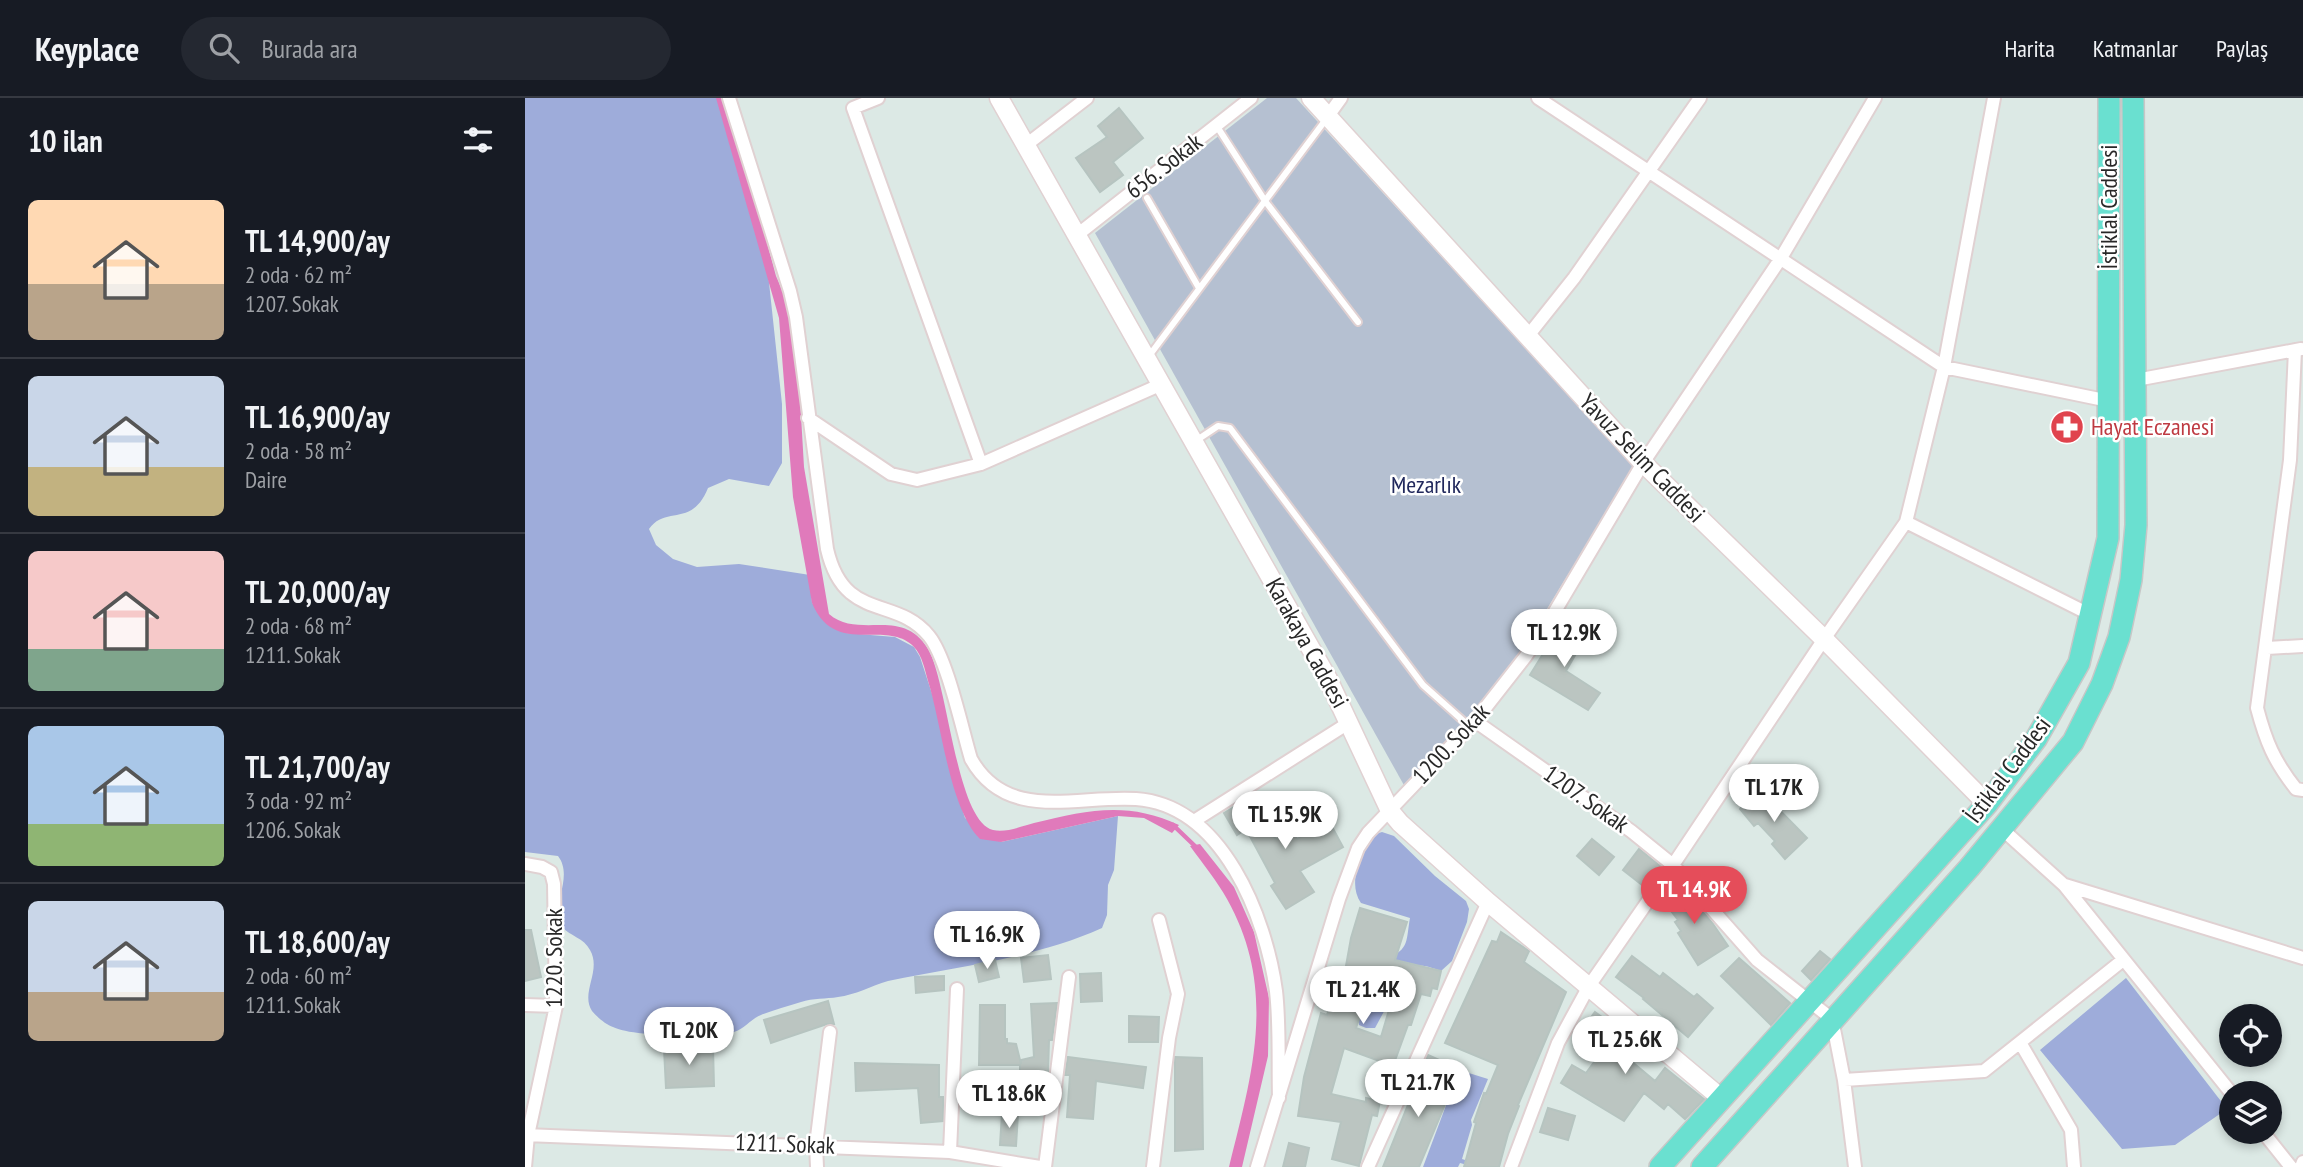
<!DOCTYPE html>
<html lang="tr">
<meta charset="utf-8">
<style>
:root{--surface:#171b24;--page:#242831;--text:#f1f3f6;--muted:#9ea1a6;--line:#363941;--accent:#e54d5a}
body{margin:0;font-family:"PT Sans Narrow",sans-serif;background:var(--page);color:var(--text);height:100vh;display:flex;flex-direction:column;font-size:26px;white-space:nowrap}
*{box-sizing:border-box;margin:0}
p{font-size:23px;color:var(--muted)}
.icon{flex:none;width:38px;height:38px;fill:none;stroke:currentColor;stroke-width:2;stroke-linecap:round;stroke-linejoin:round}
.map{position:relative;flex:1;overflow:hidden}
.details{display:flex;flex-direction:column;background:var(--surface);width:525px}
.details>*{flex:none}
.tools{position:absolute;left:1694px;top:906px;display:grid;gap:14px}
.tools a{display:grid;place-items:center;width:63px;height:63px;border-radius:50%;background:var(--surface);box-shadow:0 4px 10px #0003;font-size:35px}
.price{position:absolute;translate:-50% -60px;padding:0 16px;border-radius:24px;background:#fff;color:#222;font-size:23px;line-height:46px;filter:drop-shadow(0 2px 4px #0008)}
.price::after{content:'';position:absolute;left:50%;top:42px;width:21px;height:16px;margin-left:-10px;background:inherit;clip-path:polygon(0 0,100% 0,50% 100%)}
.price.active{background:var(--accent);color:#fff}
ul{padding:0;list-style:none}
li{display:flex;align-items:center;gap:21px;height:175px;padding:0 28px}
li+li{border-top:2px solid var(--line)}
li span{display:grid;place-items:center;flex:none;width:196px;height:140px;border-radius:10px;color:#555}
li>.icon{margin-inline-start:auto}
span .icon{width:84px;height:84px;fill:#fffc;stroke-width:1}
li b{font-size:30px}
h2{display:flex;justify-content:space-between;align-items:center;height:84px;padding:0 28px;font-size:30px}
header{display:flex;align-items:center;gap:42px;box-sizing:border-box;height:98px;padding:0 35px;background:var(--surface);border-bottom:2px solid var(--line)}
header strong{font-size:33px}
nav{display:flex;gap:38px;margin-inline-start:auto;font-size:24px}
.search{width:490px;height:63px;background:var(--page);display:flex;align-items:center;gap:18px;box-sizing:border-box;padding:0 24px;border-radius:38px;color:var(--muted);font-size:26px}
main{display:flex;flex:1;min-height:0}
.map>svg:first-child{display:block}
</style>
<header>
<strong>Keyplace</strong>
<div class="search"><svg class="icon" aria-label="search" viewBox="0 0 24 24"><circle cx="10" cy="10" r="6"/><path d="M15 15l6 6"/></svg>Burada ara</div>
<nav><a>Harita</a><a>Katmanlar</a><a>Paylaş</a></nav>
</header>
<main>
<section class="details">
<h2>10 ilan<svg class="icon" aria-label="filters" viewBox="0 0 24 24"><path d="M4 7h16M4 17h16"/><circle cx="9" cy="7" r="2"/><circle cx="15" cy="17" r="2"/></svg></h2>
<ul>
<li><span style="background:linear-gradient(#ffd9b3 60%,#b9a48a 0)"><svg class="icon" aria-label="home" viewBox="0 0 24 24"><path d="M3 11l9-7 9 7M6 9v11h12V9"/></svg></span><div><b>TL 14,900/ay</b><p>2 oda · 62 m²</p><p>1207. Sokak</p></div></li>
<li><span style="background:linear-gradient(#c9d6e8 65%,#c2b280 0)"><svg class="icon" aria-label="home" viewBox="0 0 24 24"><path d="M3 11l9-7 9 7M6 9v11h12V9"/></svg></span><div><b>TL 16,900/ay</b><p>2 oda · 58 m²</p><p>Daire</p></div></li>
<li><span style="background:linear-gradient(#f6c9c9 70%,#7fa58c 0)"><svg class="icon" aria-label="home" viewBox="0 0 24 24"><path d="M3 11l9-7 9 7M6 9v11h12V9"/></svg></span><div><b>TL 20,000/ay</b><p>2 oda · 68 m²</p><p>1211. Sokak</p></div></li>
<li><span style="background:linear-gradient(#a9c7e8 70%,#8fb573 0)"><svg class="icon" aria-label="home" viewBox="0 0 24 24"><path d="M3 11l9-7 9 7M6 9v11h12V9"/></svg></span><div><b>TL 21,700/ay</b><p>3 oda · 92 m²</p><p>1206. Sokak</p></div></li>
<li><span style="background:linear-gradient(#c9d6e8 65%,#b9a48a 0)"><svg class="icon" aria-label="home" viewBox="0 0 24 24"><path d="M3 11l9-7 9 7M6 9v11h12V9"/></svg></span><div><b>TL 18,600/ay</b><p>2 oda · 60 m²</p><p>1211. Sokak</p></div></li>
</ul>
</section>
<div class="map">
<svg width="1778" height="1069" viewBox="0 0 1778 1069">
<rect width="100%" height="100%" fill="#dce9e5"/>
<path fill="#9eacda" d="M 0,0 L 199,0 L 240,147 L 257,306 L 257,365 L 244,388 L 204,381 L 183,390 C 167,430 141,407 124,431 L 131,447 L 148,461 L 172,469 L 214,466 L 285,477 L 287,505 L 321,535 L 370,539 L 389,549 L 395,559 L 410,605 L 428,682 L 440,720 L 476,744 L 593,718 L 589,772 L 583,787 L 582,817 L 577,830 C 511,860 434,868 363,883 C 346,888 330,897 313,899 C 301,901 288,900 276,904 C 263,908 248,912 236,917 C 226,921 219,931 209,934 C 188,940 107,939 88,929 C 81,927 71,918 67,913 C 55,894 77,873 65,852 C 59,840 45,838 37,829 C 23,811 50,780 33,758 L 0,754 Z
M 857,734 L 869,738 L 910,778 L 941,803 L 944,811 L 942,824 L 927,863 L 916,873 C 904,869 894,864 882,871 L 850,930 L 841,930 L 834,927 L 834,921 C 843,912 842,902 847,891 C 853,880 858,871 862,860 C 885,852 881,841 885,820 L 836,805 C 821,783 838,754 851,736 Z
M 1601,880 L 1702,1011 L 1650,1047 L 1597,1051 L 1515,952 Z
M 931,971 L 963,981 L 946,1022 L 947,1027 L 937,1061 L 962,1069 L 950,1069 L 935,1065 L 933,1069 L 898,1069 L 923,1002 L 917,991 L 919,982 L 925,983 Z"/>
<path fill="#b5c0d1" d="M 742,0 L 771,0 L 1109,369 L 992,560 L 968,591 L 880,689 L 570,135 Z"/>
<path fill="#e07abb" d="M 191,0 L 203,0 L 251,178 L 260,199 L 272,249 L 279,369 L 304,516 C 334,542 377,508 403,551 C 423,584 431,723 468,732 C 481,735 497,728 509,725 C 563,712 602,703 654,727 L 647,735 L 619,720 L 593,718 L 476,744 L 455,741 C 424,710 417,627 403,583 C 400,572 397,557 389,549 C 361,520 310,560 287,505 L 268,399 L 254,220 Z
M 675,746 L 709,789 L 729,834 L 744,900 L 743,958 L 717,1069 L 704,1069 C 727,976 753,892 702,801 C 692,783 678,766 665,748 Z"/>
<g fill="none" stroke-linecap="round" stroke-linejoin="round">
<path stroke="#e07abb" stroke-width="4.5" d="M 648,727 L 672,750"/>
</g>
<path fill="#bbc5c1" stroke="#b6c4c0" stroke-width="2" fill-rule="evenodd" d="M 594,10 L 618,40 L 588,64 L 598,77 L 575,94 L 551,60 L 582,39 L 573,28 Z
M 1036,527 L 1060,540 L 1041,573 L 1075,595 L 1063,612 L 1005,577 Z
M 1238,695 L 1282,740 L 1260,761 L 1247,746 L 1250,743 L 1233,725 L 1229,728 L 1215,711 L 1224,699 Z
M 729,697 L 736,709 L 731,711 L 737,721 L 734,723 L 751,741 L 767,732 L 772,741 L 804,723 L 818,749 L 775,773 L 789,794 L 761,811 L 746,788 L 750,785 L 721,731 L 712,737 L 699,715 Z
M 1067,741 L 1089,759 L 1074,777 L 1052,758 Z
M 1114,751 L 1136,769 L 1121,790 L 1098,772 Z
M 1149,781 L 1176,816 L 1178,814 L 1188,826 L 1203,848 L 1173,867 L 1153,835 L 1156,833 L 1150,824 L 1153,822 L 1140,805 Z
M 835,810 L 882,824 L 870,862 L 916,873 L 912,891 L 907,890 L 905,898 L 896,896 L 886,927 L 883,927 L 868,968 L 819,950 L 806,996 L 841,1004 L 841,1000 L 855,1003 L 852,1018 L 847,1017 L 834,1068 L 807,1061 L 816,1024 L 773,1018 L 779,979 L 796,915 L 802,917 L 815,878 L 819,879 L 826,840 ZM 848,880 L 872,885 L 856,939 L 831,930 Z
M 0,832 L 6,832 L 16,879 L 0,883 Z
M 976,834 L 1004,853 L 999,864 L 1041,894 L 993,1007 L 994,1008 L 983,1036 L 974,1069 L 939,1069 L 951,1025 L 949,1024 L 959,995 L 961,996 L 973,967 L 920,945 L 967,843 L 972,844 Z
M 1295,853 L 1305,861 L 1286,882 L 1277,873 Z
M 523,857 L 526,881 L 499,884 L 496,860 Z
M 1107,858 L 1135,879 L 1138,875 L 1169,899 L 1172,896 L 1188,910 L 1163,939 L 1118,901 L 1119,900 L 1091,879 Z
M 1214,860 L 1265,905 L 1246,927 L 1196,878 Z
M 470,862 L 474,879 L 454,884 L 450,867 Z
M 576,875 L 577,903 L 556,904 L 555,876 Z
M 419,878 L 419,892 L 391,895 L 390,879 Z
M 303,903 L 309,926 L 302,926 L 246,945 L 239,922 Z
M 532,905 L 527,942 L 524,942 L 523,975 L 495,973 L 495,967 L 454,967 L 455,907 L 480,907 L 480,941 L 482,941 L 482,945 L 491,946 L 496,966 L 496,962 L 509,959 L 506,906 Z
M 1070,914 L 1111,944 L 1100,958 L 1130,983 L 1140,970 L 1179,1001 L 1160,1021 L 1143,1006 L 1139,1011 L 1119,995 L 1099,1023 L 1036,985 L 1047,967 L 1061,975 L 1078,952 L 1054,935 Z
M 604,918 L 634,919 L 633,944 L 604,944 Z
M 188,949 L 189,988 L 141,990 L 139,951 Z
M 903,957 L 921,965 L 906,998 L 921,1004 L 894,1069 L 858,1069 Z
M 543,959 L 621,969 L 618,990 L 571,983 L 568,1021 L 542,1019 L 545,977 L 540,977 Z
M 650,959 L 677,960 L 678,1051 L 650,1053 Z
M 330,965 L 414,967 L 414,999 L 418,999 L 418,1023 L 396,1025 L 393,990 L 331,993 Z
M 1023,1010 L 1050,1018 L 1043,1042 L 1015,1034 Z
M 477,1015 L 493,1016 L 491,1048 L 475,1047 Z
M 764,1045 L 784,1050 L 780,1069 L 758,1069 Z"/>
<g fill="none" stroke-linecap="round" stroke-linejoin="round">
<g stroke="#e0d1d2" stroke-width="10">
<path id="lane" d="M 691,27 L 740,103 L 833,224
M 622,100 L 674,190
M 624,258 L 802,20
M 672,342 L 693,328 L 705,330 L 898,587 L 944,628"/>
</g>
<g stroke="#e0d1d2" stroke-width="16">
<path id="street" d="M 204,0 L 265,193 L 271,219 L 302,451 C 319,525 371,497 404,538 C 422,560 437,631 446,661 C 482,725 551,697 611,701 C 698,707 741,820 751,893 C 755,928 753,965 754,1000
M 353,0 L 328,10 L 456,366
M 1013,0 L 1419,269 L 1584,303
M 803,18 L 816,0
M 501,47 L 562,0
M 552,137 L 726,0
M 1002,239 L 1049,180 L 1175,0
M 1770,252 L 1765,362 L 1732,610 C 1741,644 1749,663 1771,691 L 1778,692
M 1611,282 L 1776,251
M 283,320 L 366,376 L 392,382 L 456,366 L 637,286
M 1381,424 L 1566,517
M 1742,550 L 1778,548
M 950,623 L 1106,733 L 1148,767 L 1232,862 L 1307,921 L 1319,982 L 1330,1069
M 669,723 L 825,624
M 1477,731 L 1539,787 L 1707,996
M 0,766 L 17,769 L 26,774 L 29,786 L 31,908 L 3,1037 L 0,1069
M 1540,787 L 1778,860
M 0,907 L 31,908
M 1496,946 L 1546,1032 L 1549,1069
M 1319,982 L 1459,973 L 1598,862
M 1738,1034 L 1766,1069
M 0,1037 L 425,1054 L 515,1069
M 425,1054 L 432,891
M 292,1069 L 291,1047 L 305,934
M 520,1069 L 544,879
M 628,1069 L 644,940 L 653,896 L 634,822
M 732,1069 L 814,801 L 833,750 L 843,735 L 950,623 L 1001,558 L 1029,515 L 1118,365 L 1256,160 L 1350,0
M 843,1069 L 963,804
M 986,1069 L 1033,945 L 1064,888 L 1148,767 L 1299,541 L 1381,424 L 1419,269 L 1469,0
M 1776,1069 L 1778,1064"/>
</g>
<g stroke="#e0d1d2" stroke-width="21">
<path id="secondary" d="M 474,0 L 803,581 L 865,713 L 875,725 L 963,804 L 1196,1000
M 786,0 L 1118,365 L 1299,541 L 1462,706"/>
</g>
<g stroke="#c7c7c7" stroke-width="24">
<path id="primary" d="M 1135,1069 L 1462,706 L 1511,641 L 1554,565 L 1583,440 L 1584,0
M 1177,1069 L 1444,770 L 1548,644 L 1577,586 L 1594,539 L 1606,482 L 1611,427 L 1608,0"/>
</g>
<use href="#lane" stroke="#fff" stroke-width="6"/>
<use href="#street" stroke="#fff" stroke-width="12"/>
<use href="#secondary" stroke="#fff" stroke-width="18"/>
<use href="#primary" stroke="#6ae0d0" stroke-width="21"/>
</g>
<defs>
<g id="pharmacy-disc" transform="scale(1.75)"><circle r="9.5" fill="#e0444e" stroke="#fff"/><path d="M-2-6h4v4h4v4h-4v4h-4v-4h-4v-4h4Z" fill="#fff"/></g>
</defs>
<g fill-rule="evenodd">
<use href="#pharmacy-disc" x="1542" y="329"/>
</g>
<g text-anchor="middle" stroke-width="5" stroke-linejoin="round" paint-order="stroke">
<g font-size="24" fill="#282828" stroke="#fff">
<text transform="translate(639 68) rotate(-38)" y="8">656. Sokak</text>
<text transform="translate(1584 109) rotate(-90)" y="8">İstiklal Caddesi</text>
<text transform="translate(1117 360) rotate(46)" y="8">Yavuz Selim Caddesi</text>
<text transform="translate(782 545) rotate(61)" y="8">Karakaya Caddesi</text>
<text transform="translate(926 646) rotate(-47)" y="8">1200. Sokak</text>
<text transform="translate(1483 672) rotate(-53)" y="8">İstiklal Caddesi</text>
<text transform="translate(1061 701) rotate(35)" y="8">1207. Sokak</text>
<text transform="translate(29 860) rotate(-90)" y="8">1220. Sokak</text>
<text transform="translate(260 1046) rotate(2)" y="8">1211. Sokak</text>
</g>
<g font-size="24" fill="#be3a42" stroke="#fff" text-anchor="start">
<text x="1566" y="337">Hayat Eczanesi</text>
</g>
<g font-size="24" fill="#21285c" stroke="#fff">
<text x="901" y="395">Mezarlık</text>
</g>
</g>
</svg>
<div class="tools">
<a><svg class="icon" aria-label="locate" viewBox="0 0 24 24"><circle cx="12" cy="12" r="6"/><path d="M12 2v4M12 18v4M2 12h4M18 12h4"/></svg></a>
<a><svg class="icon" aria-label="layers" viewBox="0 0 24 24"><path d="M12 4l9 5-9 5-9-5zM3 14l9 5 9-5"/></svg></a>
</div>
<b class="price" style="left:1039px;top:571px">TL 12.9K</b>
<b class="price" style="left:1249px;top:726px">TL 17K</b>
<b class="price" style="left:760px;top:753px">TL 15.9K</b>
<b class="price active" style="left:1169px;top:828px">TL 14.9K</b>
<b class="price" style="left:462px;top:873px">TL 16.9K</b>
<b class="price" style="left:838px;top:928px">TL 21.4K</b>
<b class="price" style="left:164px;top:969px">TL 20K</b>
<b class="price" style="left:1100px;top:978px">TL 25.6K</b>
<b class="price" style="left:893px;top:1021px">TL 21.7K</b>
<b class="price" style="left:484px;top:1032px">TL 18.6K</b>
</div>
</main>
